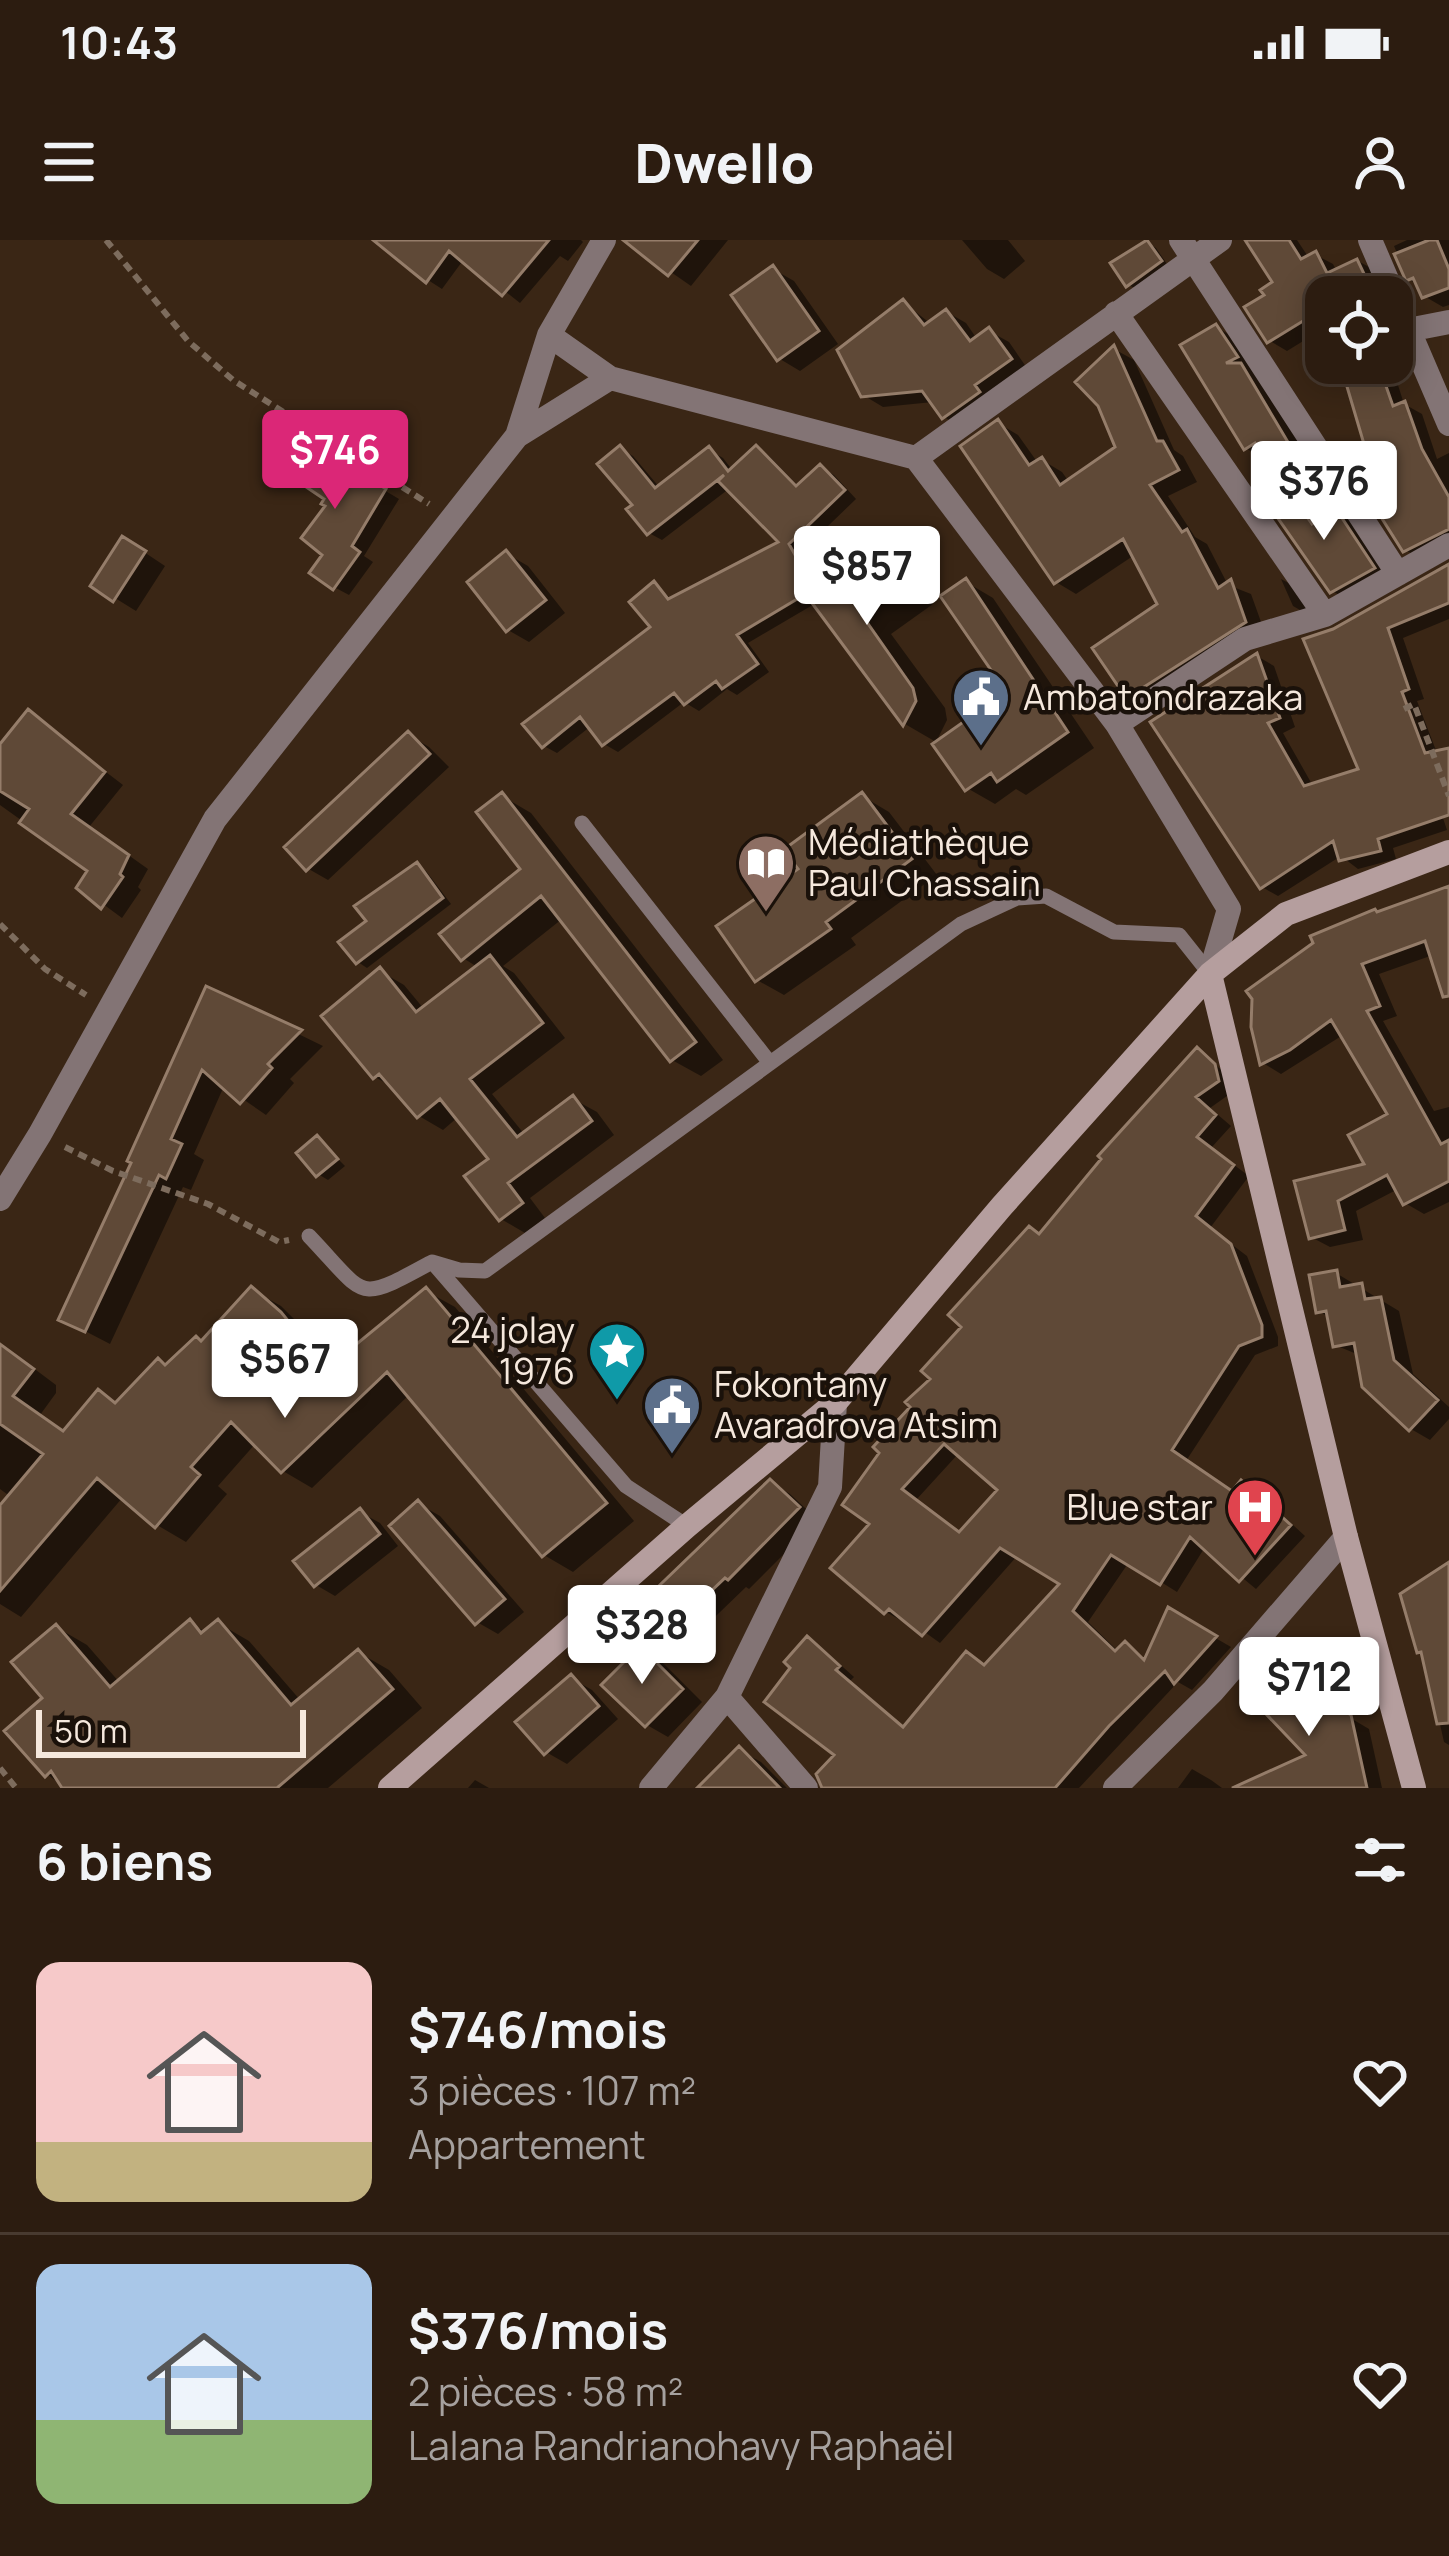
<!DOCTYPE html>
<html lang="fr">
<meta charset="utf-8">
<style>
:root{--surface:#2c1c10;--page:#38291e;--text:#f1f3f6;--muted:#a6a19f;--line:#483a30;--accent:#db2777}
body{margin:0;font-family:Manrope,sans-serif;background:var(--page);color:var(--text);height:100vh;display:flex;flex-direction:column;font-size:45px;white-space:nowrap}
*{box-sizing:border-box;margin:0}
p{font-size:39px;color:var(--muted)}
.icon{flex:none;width:66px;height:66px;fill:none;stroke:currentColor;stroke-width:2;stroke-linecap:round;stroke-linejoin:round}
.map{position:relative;height:1548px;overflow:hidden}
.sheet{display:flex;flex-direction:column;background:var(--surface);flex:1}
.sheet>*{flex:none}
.tools{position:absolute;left:1305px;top:36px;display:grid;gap:24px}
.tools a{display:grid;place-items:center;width:108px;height:108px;border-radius:24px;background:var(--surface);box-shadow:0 6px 30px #0003,0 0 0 3px var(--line);font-size:60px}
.scale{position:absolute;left:36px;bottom:30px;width:270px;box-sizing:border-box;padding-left:12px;border:6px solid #f5e8dd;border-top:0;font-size:33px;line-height:42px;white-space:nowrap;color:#f5e8dd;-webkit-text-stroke:9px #1a110a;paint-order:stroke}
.price{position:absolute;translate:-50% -102px;padding:0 27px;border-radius:12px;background:#fff;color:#222;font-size:39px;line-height:78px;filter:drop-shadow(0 3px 6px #0008)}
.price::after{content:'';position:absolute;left:50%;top:72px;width:36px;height:27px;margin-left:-18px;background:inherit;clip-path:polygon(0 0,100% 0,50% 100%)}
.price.current{background:var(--accent);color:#fff}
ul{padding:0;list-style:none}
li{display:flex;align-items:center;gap:36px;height:300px;padding:0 36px}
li+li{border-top:3px solid var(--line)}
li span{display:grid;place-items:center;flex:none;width:336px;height:240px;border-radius:24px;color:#555}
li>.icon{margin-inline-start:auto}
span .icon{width:144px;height:144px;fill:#fffc;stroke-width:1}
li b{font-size:51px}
h2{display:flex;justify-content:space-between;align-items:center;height:144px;padding:0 36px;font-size:51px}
.status{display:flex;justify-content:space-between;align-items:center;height:84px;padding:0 60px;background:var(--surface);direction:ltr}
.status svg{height:33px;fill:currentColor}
header{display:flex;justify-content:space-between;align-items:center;height:156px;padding:0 36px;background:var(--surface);font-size:54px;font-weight:800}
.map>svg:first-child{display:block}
</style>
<div class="status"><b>10:43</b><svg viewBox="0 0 49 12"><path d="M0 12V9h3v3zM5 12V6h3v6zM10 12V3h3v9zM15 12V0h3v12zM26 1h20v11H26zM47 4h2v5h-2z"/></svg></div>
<header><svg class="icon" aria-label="menu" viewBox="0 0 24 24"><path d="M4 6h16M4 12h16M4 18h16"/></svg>Dwello<svg class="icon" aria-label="person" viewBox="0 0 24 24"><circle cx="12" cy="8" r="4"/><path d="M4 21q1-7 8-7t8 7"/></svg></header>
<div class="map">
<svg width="1449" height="1548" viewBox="0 0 1449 1548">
<rect width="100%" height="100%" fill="#3a2615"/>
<path fill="#0007" fill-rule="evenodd" d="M 386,0 L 581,0 L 583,2 L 568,21 L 560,16 L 520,63 L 464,19 L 442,49 L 428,40 Z
M 656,0 L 728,0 L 691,46 L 645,14 Z
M 962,0 L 1008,0 L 1025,21 L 1004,39 L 987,29 Z
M 1262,0 L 1297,0 L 1309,18 L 1316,15 L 1333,24 L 1337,32 L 1360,22 L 1376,31 L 1388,57 L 1326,57 L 1326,87 L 1287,111 L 1270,101 L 1248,68 L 1268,56 L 1277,43 Z
M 1407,0 L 1449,0 L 1449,65 L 1443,67 L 1424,56 L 1420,46 L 1408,39 L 1394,6 Z
M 1147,2 L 1156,8 L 1169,27 L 1138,50 L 1129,45 Z
M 773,29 L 794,41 L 838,104 L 800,131 L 780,119 Z
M 903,62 L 931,84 L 947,72 L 966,83 L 977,99 L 989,91 L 1009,102 L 1029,131 L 963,188 L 944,177 L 933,162 L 883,167 L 863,155 Z
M 1216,87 L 1237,99 L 1314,226 L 1293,239 L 1246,208 Z
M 1114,109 L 1134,120 L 1174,210 L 1183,216 L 1197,242 L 1168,256 L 1195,297 L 1207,304 L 1228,345 L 1251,354 L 1265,393 L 1142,459 L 1122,447 L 1161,365 L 1133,316 L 1076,354 L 1056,342 L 998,183 L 1018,195 L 1038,223 L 1042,220 L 1062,232 L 1069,242 L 1119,208 Z
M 1344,123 L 1391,123 L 1404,164 L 1422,174 L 1437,219 L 1449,213 L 1449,306 L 1422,319 L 1405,310 Z
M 756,208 L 769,216 L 799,247 L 821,227 L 834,235 L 856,259 L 801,312 L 823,353 L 878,314 L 910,332 L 933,364 L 891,394 L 945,468 L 947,480 L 936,502 L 905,484 L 816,363 L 748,403 L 769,432 L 737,455 L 727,449 L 699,471 L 684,462 L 618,512 L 604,504 L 591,486 L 557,513 L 544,506 L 654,388 L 654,345 L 673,360 L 782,303 L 730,248 L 662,300 L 649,293 L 620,209 L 633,216 L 660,248 L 709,210 L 723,218 L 733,231 Z
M 347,228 L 399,259 L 364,316 L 373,322 L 349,355 L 334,347 L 326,314 L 329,265 Z
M 1288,253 L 1302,262 L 1318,284 L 1336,273 L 1351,281 L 1387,337 L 1347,359 L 1332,351 Z
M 144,312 L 165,326 L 136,371 L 94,345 Z
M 507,314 L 528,326 L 565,373 L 529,402 L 508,390 Z
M 1449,327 L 1449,379 L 1403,398 L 1424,459 L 1417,461 L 1437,513 L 1449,511 L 1449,558 L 1437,560 L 1447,590 L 1393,608 L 1396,619 L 1358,629 L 1341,616 L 1278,656 L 1262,647 L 1257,416 L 1274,426 L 1295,487 L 1283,493 L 1313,546 L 1362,531 L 1334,392 Z
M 1281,339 L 1296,347 L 1314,378 L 1293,366 Z
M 966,342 L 993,358 L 1094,508 L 1026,555 L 1016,549 L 995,564 L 967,548 L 1010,453 Z
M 29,473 L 123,545 L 89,587 L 148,629 L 138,647 L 141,650 L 122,678 L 80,647 L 91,630 L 0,565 L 0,501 L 4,504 Z
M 409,495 L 429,507 L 449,527 L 328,640 L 307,628 Z
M 502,556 L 531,573 L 723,820 L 701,836 L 672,820 L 562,679 L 503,726 L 514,733 L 565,798 L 492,854 L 525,895 L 573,859 L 597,872 L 614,895 L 530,958 L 545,978 L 525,993 L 501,979 L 492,919 L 458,877 L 443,890 L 419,876 L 396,849 L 375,837 L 380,731 L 404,745 L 424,769 L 479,728 L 463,718 L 524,629 Z
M 862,556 L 889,572 L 937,635 L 851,698 L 856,705 L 784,755 L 757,740 L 802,629 Z
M 417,625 L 426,631 L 451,664 L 367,728 L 358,722 L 370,682 Z
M 1449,649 L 1449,752 L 1433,715 L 1379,734 L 1397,776 L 1383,781 L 1434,871 L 1449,867 L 1449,962 L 1424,974 L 1405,963 L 1398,949 L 1356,971 L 1363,1000 L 1330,1007 L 1311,997 L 1298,943 L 1369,926 L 1391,875 L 1343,795 L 1281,834 L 1263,823 L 1380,674 Z
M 208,750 L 323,806 L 290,839 L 294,843 L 266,875 L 224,846 L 194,914 L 204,920 L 191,950 L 183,947 L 110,1104 L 62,1079 L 135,922 Z
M 1197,811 L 1231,837 L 1234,851 L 1210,868 L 1231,886 L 1211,908 L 1249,936 L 1210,988 L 1247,1016 L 1278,1097 L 1278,1106 L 1255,1115 L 1186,1221 L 1233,1253 L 1242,1244 L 1258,1253 L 1305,1296 L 1256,1349 L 1205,1307 L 1177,1352 L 1129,1322 L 1088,1382 L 1119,1412 L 1125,1405 L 1147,1420 L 1169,1371 L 1231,1407 L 1192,1450 L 1178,1442 L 1079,1548 L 843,1548 L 838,1514 L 794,1427 L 808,1400 L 824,1410 L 854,1437 L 850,1441 L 906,1488 L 987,1427 L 1064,1343 L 1018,1315 L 940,1403 L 905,1378 L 902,1381 L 886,1372 L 834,1328 L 874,1283 L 935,1139 L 1041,996 ZM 959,1213 L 1001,1249 L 962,1294 L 916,1260 Z
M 318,899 L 345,926 L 328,940 L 318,934 Z
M 1336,1033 L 1399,1071 L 1413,1134 L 1449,1167 L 1449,1179 L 1430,1200 L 1411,1189 L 1359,1115 L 1335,1105 L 1331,1078 L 1318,1071 Z
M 252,1050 L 281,1066 L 338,1123 L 426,1051 L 455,1067 L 634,1281 L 573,1332 L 544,1315 L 410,1154 L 312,1248 L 283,1231 L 256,1203 L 218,1246 L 227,1254 L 186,1302 L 157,1285 L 123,1257 L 21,1377 L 0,1364 L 0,1270 L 11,1257 L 0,1249 L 0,1103 L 56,1145 L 56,1153 L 40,1175 L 65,1193 L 99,1153 L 118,1164 L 202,1103 Z
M 770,1242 L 790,1254 L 818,1280 L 749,1349 L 746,1347 L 692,1399 L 671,1388 Z
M 419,1264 L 440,1276 L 524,1372 L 498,1394 L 477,1382 Z
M 360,1272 L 380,1283 L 398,1306 L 335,1356 L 316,1345 Z
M 1449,1326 L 1449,1505 L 1444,1502 L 1424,1413 Z
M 190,1383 L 206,1392 L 218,1383 L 249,1401 L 301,1461 L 358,1412 L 389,1430 L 422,1468 L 328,1548 L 65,1548 L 47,1534 L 46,1458 L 56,1387 L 87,1405 L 120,1443 Z
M 641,1410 L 662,1422 L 702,1462 L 668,1497 L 647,1485 Z
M 571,1438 L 592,1450 L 618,1479 L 567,1524 L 546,1512 Z
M 1285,1439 L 1369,1489 L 1382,1548 L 1239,1548 L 1310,1516 Z
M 739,1510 L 761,1522 L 787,1548 L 702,1548 Z
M 1192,1529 L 1211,1540 L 1222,1548 L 1178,1548 Z
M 475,1540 L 489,1548 L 468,1548 Z"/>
<path fill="#5f4937" stroke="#957d6a" stroke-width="3" fill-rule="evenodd" d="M 373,0 L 549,0 L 502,56 L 449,11 L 426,43 Z
M 623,0 L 698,0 L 668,36 Z
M 1147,0 L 1162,21 L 1126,47 L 1110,23 Z
M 1245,0 L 1289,0 L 1301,19 L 1316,11 L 1327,33 L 1357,19 L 1375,57 L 1326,57 L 1326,67 L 1267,103 L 1244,67 L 1264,55 L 1260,50 L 1272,42 Z
M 1429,0 L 1437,0 L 1449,29 L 1449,48 L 1422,58 L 1413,38 L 1406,41 L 1394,14 Z
M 773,25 L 819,91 L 777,121 L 731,55 Z
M 903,59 L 924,85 L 946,69 L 970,101 L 989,87 L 1012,119 L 975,145 L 980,152 L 942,179 L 922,151 L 861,157 L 837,110 Z
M 1216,84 L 1238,117 L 1226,123 L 1241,123 L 1295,214 L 1270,229 L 1255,203 L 1244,210 L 1180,105 Z
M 1114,105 L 1157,201 L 1163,201 L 1179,230 L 1150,245 L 1182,292 L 1187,289 L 1218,348 L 1231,339 L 1246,382 L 1133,454 L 1127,445 L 1120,449 L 1092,408 L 1157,364 L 1123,299 L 1054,344 L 960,206 L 998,179 L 1029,225 L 1042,217 L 1060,245 L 1115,207 L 1098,166 L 1075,142 Z
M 1340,123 L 1378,123 L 1393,166 L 1405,161 L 1422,209 L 1449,257 L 1449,289 L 1403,312 L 1342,215 L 1364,204 Z
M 302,205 L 340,233 L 346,224 L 386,249 L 352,306 L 360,312 L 333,350 L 309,333 L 322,315 L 301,298 L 325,266 L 321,264 L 324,259 L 284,232 Z
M 620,205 L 655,248 L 709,206 L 728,231 L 756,205 L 796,246 L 820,224 L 845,250 L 789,304 L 814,349 L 737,395 L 758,424 L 722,449 L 716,441 L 684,465 L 674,453 L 602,506 L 580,477 L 542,508 L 522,484 L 650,387 L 629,362 L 654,341 L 668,359 L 778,302 L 718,241 L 724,235 L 647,295 L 626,269 L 632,265 L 597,224 Z
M 1288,250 L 1312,284 L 1336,269 L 1375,328 L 1330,353 L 1268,264 Z
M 122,296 L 146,311 L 113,362 L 90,346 Z
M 506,310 L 546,360 L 506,392 L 467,342 Z
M 878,310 L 904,345 L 862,375 L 913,448 L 916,461 L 903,486 L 809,359 Z
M 1449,324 L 1449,363 L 1388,388 L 1409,449 L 1402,452 L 1425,513 L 1449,508 L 1449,575 L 1378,599 L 1381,611 L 1339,621 L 1333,601 L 1260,649 L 1150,482 L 1257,413 L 1280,478 L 1268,483 L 1304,546 L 1358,529 L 1303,399 L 1333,389 Z
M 966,338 L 1068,492 L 997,542 L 991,533 L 965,551 L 932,504 L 1006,452 L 940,356 Z
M 28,469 L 105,532 L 71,574 L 129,615 L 120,634 L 123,637 L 101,669 L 76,648 L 87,631 L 19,583 L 29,569 L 0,551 L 0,504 Z
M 408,491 L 430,514 L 306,631 L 284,607 Z
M 502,552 L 696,802 L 670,822 L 541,656 L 461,721 L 439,694 L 520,629 L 476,572 Z
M 862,552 L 912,619 L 826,682 L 831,689 L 755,742 L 716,686 L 798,629 L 783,610 Z
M 417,622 L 443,658 L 356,724 L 338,702 L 366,681 L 354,666 Z
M 1449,646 L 1449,756 L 1443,757 L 1425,701 L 1362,724 L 1380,766 L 1367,771 L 1441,904 L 1449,900 L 1449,941 L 1403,965 L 1387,935 L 1338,961 L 1345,990 L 1309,999 L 1294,941 L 1364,924 L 1348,895 L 1387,874 L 1331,780 L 1290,810 L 1260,825 L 1251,787 L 1252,759 L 1246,751 L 1313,703 L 1310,696 L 1375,669 L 1377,672 Z
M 490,715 L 543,783 L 470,839 L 517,897 L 573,855 L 592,881 L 508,943 L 523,963 L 499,981 L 464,936 L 488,919 L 440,859 L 417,878 L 379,834 L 373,839 L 321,776 L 380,727 L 416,772 Z
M 206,746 L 302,790 L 268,824 L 272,828 L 240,864 L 202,830 L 171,899 L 182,904 L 166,939 L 159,935 L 85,1092 L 58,1080 L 131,923 L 127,921 Z
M 1197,807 L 1215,824 L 1219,841 L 1196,857 L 1216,875 L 1197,897 L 1234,925 L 1196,976 L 1231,1004 L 1262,1085 L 1262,1097 L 1239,1106 L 1172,1210 L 1232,1251 L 1241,1240 L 1291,1285 L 1239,1342 L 1190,1297 L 1160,1345 L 1111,1315 L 1073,1371 L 1115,1411 L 1125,1401 L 1144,1420 L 1168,1367 L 1217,1396 L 1174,1444 L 1165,1431 L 1109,1486 L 1055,1548 L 822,1548 L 816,1534 L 834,1515 L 764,1462 L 790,1428 L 784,1422 L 807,1396 L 840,1426 L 836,1430 L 903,1487 L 966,1411 L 984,1425 L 1059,1344 L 1000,1308 L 922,1396 L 889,1369 L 884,1374 L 830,1328 L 869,1284 L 842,1265 L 879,1213 L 873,1207 L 910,1167 L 905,1162 L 930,1139 L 921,1131 L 961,1087 L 948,1075 L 1029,986 L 1039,994 L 1101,919 L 1098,916 ZM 944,1204 L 997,1250 L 959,1292 L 902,1249 Z
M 317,895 L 338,919 L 316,937 L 296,913 Z
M 1337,1030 L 1340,1047 L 1362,1043 L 1365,1059 L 1381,1057 L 1394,1120 L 1438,1160 L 1409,1191 L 1362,1147 L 1354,1103 L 1333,1107 L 1326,1071 L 1316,1073 L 1309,1035 Z
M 251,1046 L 281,1072 L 324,1125 L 332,1117 L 336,1121 L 426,1047 L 607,1263 L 542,1317 L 387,1132 L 281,1233 L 231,1182 L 191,1227 L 200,1235 L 155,1288 L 97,1238 L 0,1351 L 0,1265 L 43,1214 L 0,1184 L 0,1104 L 34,1129 L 13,1156 L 63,1191 L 98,1149 L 115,1163 L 158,1118 L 165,1125 L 196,1096 L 201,1101 Z
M 770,1239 L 800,1267 L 728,1340 L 725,1338 L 670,1390 L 638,1366 Z
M 418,1260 L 505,1359 L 475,1385 L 389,1286 Z
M 360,1268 L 380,1294 L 314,1347 L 293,1321 Z
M 1449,1322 L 1449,1483 L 1437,1484 L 1421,1412 L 1417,1413 L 1400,1354 Z
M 190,1379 L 201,1393 L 218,1379 L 291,1465 L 358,1409 L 393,1449 L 277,1548 L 62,1548 L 51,1531 L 45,1537 L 4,1491 L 42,1458 L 11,1422 L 56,1384 L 110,1447 Z
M 640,1406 L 683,1449 L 645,1487 L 601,1445 Z
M 571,1434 L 599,1466 L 544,1515 L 515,1482 Z
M 1285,1436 L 1351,1475 L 1367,1548 L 1232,1548 L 1305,1515 L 1248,1455 L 1262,1442 Z
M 739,1506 L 780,1548 L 697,1548 Z"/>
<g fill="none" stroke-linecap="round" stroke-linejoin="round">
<path stroke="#7d6c5d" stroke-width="6" stroke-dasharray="9 6" stroke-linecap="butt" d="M 106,0 L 188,101 L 233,140 L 429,264
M 1404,469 L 1414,464 L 1449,556
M 0,684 L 45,729 L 86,755
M 65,907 L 113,931 L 208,964 L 279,1002 L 289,1000
M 0,1528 L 16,1548"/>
<path stroke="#837475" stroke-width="15" d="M 582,583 L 770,823
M 309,996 C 368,1058 355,1064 432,1022 L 459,1030 L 485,1031 L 961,684 L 1017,658 L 1046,656 L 1114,692 L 1179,695 L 1210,734
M 434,1024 L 626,1246 L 687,1286"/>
<path stroke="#837475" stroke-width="24" d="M 1181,0 L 1398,334
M 1370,0 L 1449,184
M 1116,73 L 1325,375
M 1408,90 L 1449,82
M 549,95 L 610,138 L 916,218 L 1117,484 L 1229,669 L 1210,734
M 517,196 L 610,138
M 916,218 L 1220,0
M 1117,484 L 1245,399 L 1325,375 L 1449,305
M 0,959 L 40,894 L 215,579 L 517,196 L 549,95 L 604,0
M 727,1457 L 806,1548
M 651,1548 L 727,1457 L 830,1247 L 835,1163
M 1115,1548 L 1213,1451 L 1346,1297"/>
<path stroke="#b59e9e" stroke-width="24" d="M 1210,734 L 1346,1297 L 1414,1548
M 390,1548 L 687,1286 L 835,1163 L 1002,966 L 1210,734 L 1286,674 L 1449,612"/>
</g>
<defs>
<g id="civic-pin" transform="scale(3)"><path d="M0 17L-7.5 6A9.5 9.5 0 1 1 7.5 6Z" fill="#5c6f8a" stroke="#1a110a"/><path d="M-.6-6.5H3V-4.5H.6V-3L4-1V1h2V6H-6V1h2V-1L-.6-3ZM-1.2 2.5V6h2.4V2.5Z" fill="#fff"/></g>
<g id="library-pin" transform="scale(3)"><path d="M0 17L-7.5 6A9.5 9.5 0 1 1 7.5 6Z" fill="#8d6e63" stroke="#1a110a"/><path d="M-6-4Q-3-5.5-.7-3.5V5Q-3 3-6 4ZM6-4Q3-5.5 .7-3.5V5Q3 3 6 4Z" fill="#fff"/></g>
<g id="sight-pin" transform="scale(3)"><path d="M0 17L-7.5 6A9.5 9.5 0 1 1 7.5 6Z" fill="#0f9aa8" stroke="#1a110a"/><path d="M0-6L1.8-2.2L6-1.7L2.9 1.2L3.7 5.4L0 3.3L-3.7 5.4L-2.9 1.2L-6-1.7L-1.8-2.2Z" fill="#fff"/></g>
<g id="hospital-pin" transform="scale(3)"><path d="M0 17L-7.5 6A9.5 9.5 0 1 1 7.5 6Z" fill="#e0444e" stroke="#1a110a"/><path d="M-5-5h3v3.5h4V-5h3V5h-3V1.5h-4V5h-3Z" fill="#fff"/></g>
</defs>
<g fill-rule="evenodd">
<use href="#civic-pin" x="981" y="457"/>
<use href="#library-pin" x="766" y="623"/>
<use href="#sight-pin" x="617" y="1111"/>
<use href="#civic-pin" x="672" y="1165"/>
<use href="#hospital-pin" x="1255" y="1267"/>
</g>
<g text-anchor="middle" stroke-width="9" stroke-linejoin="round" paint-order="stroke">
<g font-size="36" fill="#f5e8dd" stroke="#1a110a" text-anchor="start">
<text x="1023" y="470">Ambatondrazaka</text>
<text x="808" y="615">Médiathèque<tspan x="808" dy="41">Paul Chassain</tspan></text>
<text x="575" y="1103" text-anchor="end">24 jolay<tspan x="575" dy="41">1976</tspan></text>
<text x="714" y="1157">Fokontany<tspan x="714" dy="41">Avaradrova Atsim</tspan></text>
<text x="1213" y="1280" text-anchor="end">Blue star</text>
</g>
</g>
</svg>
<div class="tools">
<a><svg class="icon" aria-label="locate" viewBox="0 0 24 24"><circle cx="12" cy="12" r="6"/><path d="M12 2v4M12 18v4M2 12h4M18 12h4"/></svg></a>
</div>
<div class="scale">50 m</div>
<b class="price current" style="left:335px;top:272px">$746</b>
<b class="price" style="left:1324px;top:303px">$376</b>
<b class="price" style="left:867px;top:388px">$857</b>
<b class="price" style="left:285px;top:1181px">$567</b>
<b class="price" style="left:642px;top:1447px">$328</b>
<b class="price" style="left:1309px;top:1499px">$712</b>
</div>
<section class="sheet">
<h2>6 biens<svg class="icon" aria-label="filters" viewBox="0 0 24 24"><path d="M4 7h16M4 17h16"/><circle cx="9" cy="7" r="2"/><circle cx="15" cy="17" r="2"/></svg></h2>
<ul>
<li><span style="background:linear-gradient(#f6c9c9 75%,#c2b280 0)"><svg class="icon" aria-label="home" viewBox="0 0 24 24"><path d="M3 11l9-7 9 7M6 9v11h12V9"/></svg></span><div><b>$746/mois</b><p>3 pièces · 107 m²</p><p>Appartement</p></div><svg class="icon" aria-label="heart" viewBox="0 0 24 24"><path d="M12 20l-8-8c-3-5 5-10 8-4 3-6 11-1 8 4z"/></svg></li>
<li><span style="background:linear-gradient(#a9c7e8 65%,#8fb573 0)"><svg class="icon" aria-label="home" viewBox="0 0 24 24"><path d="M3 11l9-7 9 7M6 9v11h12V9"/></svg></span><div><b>$376/mois</b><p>2 pièces · 58 m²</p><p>Lalana Randrianohavy Raphaël</p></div><svg class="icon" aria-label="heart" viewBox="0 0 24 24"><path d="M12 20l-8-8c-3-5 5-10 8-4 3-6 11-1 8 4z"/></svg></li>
</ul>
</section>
